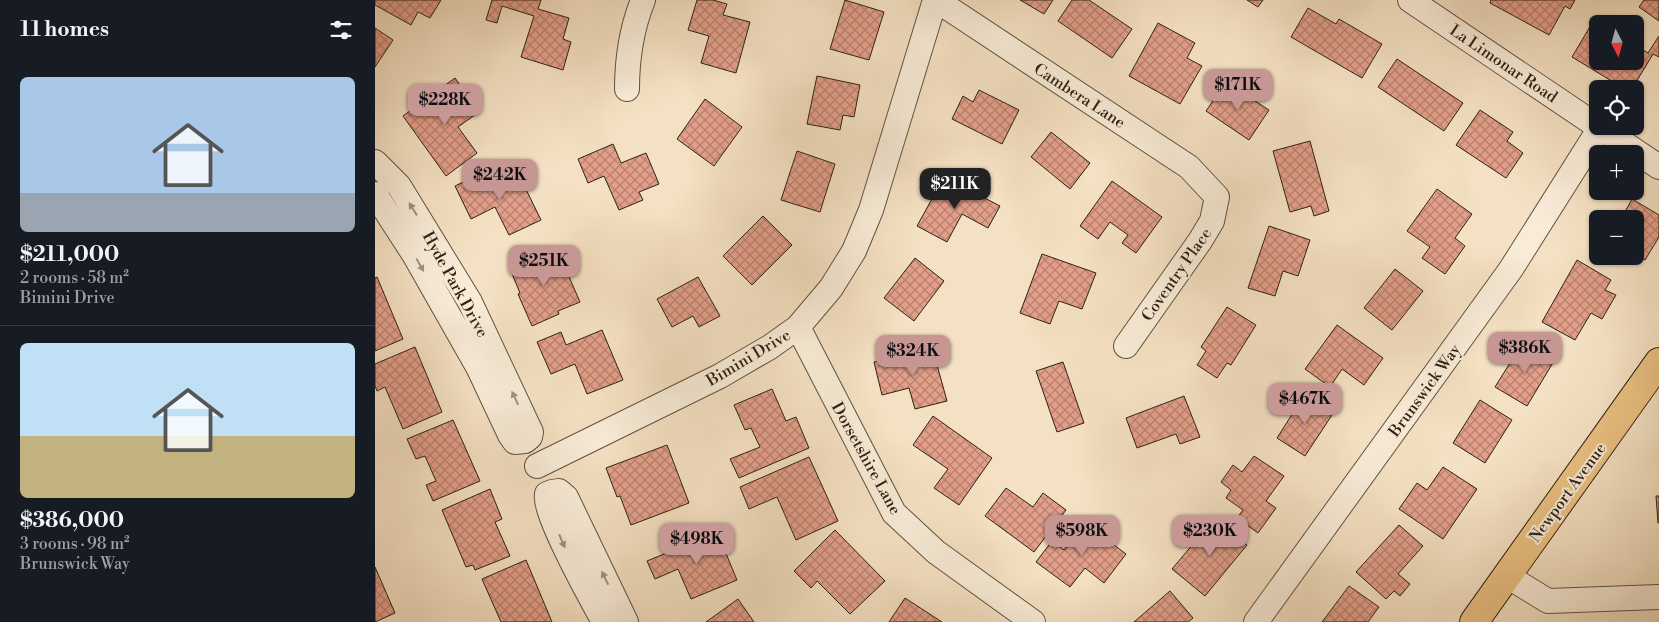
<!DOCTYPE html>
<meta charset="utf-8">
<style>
:root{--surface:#171b24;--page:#242831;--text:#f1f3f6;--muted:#9ea1a6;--line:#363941;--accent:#c59692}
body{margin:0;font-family:"Libre Bodoni",serif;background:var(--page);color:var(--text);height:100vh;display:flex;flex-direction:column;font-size:19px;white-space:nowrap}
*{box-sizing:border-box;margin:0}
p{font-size:16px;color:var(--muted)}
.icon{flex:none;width:28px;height:28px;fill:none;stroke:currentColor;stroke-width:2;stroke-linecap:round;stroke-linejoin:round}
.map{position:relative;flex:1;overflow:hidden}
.drawer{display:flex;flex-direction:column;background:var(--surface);width:375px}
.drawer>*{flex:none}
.needle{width:32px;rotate:174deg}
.fabs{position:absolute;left:1214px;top:15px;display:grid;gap:10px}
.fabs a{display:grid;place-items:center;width:55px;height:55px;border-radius:8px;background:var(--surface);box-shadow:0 1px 4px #0004;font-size:25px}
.price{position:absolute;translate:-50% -42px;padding:0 11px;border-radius:10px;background:var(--accent);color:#111;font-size:16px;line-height:32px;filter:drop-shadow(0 1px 2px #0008)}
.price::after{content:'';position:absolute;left:50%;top:30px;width:15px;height:11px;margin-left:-8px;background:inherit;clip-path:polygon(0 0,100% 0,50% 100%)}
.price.active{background:#222;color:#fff}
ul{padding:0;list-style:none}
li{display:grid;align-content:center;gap:10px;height:265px;padding:0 20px}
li+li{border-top:1px solid var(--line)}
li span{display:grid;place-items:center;height:155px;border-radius:8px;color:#555}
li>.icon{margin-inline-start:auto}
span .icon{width:90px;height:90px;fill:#fffc;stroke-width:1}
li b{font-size:21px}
h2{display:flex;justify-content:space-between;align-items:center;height:60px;padding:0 20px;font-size:21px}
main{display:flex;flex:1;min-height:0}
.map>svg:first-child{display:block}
</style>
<main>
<section class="drawer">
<h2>11 homes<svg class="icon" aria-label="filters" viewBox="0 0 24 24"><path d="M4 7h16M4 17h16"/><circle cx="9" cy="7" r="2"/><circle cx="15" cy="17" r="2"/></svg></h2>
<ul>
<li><span style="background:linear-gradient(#a9c7e8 75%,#9aa5b1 0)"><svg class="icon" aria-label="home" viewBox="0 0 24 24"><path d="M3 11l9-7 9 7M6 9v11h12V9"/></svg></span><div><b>$211,000</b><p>2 rooms · 58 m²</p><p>Bimini Drive</p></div></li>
<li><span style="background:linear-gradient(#bfe0f5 60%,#c2b280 0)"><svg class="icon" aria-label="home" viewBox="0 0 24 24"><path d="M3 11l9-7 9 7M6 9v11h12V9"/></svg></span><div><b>$386,000</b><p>3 rooms · 98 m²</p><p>Brunswick Way</p></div></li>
</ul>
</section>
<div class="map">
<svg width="1284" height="622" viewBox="0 0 1284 622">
<defs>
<pattern id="building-cross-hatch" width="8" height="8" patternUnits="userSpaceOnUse" patternTransform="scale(1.25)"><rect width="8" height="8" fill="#e39f89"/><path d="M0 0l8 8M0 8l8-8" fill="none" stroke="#b8816f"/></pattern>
</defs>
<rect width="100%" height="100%" fill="#f4e0c2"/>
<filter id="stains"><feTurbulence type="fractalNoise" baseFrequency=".004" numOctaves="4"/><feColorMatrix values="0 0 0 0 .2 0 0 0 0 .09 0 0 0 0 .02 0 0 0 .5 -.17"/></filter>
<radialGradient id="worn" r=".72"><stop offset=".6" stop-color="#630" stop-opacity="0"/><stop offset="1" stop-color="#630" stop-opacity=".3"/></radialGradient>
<path fill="url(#building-cross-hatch)" stroke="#2e2213" d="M 0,0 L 66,0 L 55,18 L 43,12 L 36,25 L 0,5 Z
M 117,0 L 166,0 L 163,9 L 194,18 L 188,39 L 196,42 L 188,70 L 146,57 L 159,16 L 127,6 L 122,23 L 111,20 Z
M 322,0 L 338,0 L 352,4 L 348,15 L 375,22 L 361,73 L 326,63 L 334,36 L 313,30 Z
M 470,0 L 509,12 L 494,60 L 455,49 Z
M 645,0 L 678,0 L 669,14 Z
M 697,0 L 714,0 L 757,29 L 737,58 L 683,21 Z
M 872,0 L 888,0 L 883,7 Z
M 1116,0 L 1200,0 L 1195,9 L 1190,6 L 1174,35 L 1115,3 Z
M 1269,0 L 1284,0 L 1284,21 L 1264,7 Z
M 933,8 L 961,24 L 964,19 L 1007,44 L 987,78 L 916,37 Z
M 1219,20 L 1225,24 L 1222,24 L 1222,61 L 1260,61 L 1260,45 L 1273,53 L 1284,36 L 1284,57 L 1278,54 L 1257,89 L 1250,89 L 1197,57 Z
M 783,23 L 820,43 L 812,58 L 827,66 L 805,104 L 754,76 Z
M 0,28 L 18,40 L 0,67 Z
M 1022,59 L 1088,103 L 1069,131 L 1003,87 Z
M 442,76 L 485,85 L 479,117 L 468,115 L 465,130 L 432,124 Z
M 80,78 L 104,112 L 83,127 L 102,153 L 71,176 L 28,116 Z
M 851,82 L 894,110 L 874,140 L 831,111 Z
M 604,90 L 644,110 L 627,144 L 577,119 L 588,96 L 598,102 Z
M 330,99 L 367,127 L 339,166 L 302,139 Z
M 1105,110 L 1138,132 L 1132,141 L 1148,153 L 1131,178 L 1081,145 Z
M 676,132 L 715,163 L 695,189 L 656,157 Z
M 935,141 L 954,211 L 939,216 L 936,206 L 915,212 L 898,151 Z
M 238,144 L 246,163 L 271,153 L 284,184 L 264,192 L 268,200 L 244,210 L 229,176 L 213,183 L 203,159 Z
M 422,151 L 460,164 L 445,212 L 406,200 Z
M 142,171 L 166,220 L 134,235 L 120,207 L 96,219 L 80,186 L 103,175 L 109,187 Z
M 569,177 L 625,206 L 613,228 L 587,214 L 572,242 L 542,226 Z
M 737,181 L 787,217 L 761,253 L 747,243 L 753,235 L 735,222 L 723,239 L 705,226 Z
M 1062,189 L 1097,214 L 1080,238 L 1090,246 L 1070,274 L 1047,258 L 1055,247 L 1032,231 Z
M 1257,199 L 1284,215 L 1284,237 L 1270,260 L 1260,254 L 1260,219 L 1246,219 Z
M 1232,214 L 1241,219 L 1229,219 Z
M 388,216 L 417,245 L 377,285 L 348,256 Z
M 894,226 L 935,240 L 923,276 L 908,271 L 900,296 L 873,288 Z
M 1222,230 L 1222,249 L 1214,244 Z
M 182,249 L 205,302 L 183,311 L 184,314 L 157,326 L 143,294 L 145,293 L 135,269 Z
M 667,254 L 721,273 L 707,309 L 684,301 L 675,324 L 645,313 Z
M 540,258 L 569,281 L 539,321 L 509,298 Z
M 1202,260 L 1236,280 L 1230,290 L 1241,295 L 1227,319 L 1216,313 L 1200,340 L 1167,322 Z
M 1020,269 L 1048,291 L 1017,330 L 989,308 Z
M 2,277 L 28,339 L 0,351 L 0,278 Z
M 323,277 L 345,316 L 324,327 L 318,316 L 297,327 L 282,299 Z
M 852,307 L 881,325 L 856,365 L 852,363 L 842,378 L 822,365 L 831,351 L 826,347 Z
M 962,325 L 1008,358 L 989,385 L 967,369 L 955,387 L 930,369 Z
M 227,330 L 248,380 L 212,394 L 200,364 L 176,374 L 162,342 L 186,332 L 191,345 Z
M 1148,342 L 1179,361 L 1152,406 L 1120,387 Z
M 40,347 L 67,412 L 28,429 L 10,387 L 2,391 L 0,386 L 0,364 Z
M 557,347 L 572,401 L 540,409 L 534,388 L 507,395 L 499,362 Z
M 688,362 L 709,423 L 682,432 L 661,371 Z
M 397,389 L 411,421 L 421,417 L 434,448 L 364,478 L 355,459 L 385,447 L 376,428 L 370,430 L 359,405 Z
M 930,394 L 959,412 L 930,456 L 902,438 Z
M 809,396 L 825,437 L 805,444 L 801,434 L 762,448 L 751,418 Z
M 1105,400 L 1137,420 L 1110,463 L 1078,443 Z
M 558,416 L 617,458 L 584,505 L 559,488 L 573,469 L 538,445 Z
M 78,420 L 105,481 L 58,501 L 51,485 L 61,481 L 50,456 L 41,459 L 32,439 Z
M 292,445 L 314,503 L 256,525 L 245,496 L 242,497 L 231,468 Z
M 879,456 L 909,476 L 891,501 L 901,508 L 883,533 L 862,518 L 868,510 L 851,498 L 856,490 L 846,482 L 858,465 L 867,472 Z
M 434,457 L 463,521 L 421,540 L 402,497 L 374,509 L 365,487 Z
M 1068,467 L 1102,489 L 1068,539 L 1024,509 L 1042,483 L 1052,490 Z
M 631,488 L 658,507 L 668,493 L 691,510 L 659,552 L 610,516 Z
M 115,489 L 127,519 L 120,522 L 135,556 L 100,570 L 98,565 L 91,567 L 67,510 Z
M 1281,496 L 1284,496 L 1284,523 L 1283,523 Z
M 840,518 L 872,545 L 830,596 L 797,569 Z
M 710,523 L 751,554 L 729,583 L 710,568 L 695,587 L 661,562 L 677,541 L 689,550 Z
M 1024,525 L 1048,546 L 1023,574 L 1035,584 L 1025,596 L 1019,591 L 1011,599 L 981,572 Z
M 460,530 L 510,581 L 475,614 L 442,581 L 436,588 L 419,571 Z
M 342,532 L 362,580 L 316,599 L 303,569 L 280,579 L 272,561 Z
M 151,560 L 177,622 L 126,622 L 107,579 Z
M 0,567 L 20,613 L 0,622 Z
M 974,586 L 1004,607 L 993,622 L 947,622 Z
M 795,591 L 818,618 L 813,622 L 759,622 Z
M 530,598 L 567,622 L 514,622 Z
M 363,599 L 379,622 L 331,622 Z"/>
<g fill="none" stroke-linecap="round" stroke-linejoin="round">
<g stroke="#60523f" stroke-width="26">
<path id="minor" d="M 561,0 L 814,167 L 842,197 L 837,221 L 825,241 L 751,346
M 1035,0 L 1222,126
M 252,89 C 252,57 256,30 268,0
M 1223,126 L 1284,167
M 0,162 L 24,186 L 95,302 L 156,432 L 155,437 L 150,441 L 140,442 L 135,435 L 103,367 L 40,256 L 0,194
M 423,327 L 519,513 L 561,552 L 658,622
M 162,466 L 345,376 L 395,347 L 423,327 L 456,288 L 479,251 L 496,210 L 560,0
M 1132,576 L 1173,601 L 1284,597
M 229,622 C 218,602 167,511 172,494 L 177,492 L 184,491 L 191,497 L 251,622
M 881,622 L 1136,269 L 1225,128"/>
</g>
<g stroke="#2e2213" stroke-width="30">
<path id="major" d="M 1099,622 L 1284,362"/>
</g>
<use href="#minor" stroke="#f8ebd7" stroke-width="24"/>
<use href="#major" stroke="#eac081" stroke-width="28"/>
</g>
<defs><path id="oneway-solid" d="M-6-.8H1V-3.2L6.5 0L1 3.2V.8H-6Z" transform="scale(1.25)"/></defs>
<g fill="#9d917f">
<use href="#oneway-solid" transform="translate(38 209) rotate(-122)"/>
<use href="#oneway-solid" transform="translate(45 265) rotate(61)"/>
<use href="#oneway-solid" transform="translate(140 398) rotate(-115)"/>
<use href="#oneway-solid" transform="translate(187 541) rotate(67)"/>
<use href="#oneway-solid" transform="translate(230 578) rotate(-116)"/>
</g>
<g text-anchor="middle" stroke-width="4" stroke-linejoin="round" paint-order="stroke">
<g font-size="16" fill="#2e2213" stroke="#f8ebd7">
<text transform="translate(1129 63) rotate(34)" y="6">La Limonar Road</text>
<text transform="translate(705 95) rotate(33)" y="6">Cambera Lane</text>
<text transform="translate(801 274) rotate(-55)" y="6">Coventry Place</text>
<text transform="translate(81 284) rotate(61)" y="6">Hyde Park Drive</text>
<text transform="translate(373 357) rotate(-31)" y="6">Bimini Drive</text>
<text transform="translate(1049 390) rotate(-54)" y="6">Brunswick Way</text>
<text transform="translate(492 458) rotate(61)" y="6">Dorsetshire Lane</text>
<text transform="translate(1192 492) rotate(-54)" y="6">Newport Avenue</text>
</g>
</g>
<rect width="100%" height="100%" filter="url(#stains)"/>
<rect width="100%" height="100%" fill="url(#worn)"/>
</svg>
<div class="fabs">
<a><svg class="needle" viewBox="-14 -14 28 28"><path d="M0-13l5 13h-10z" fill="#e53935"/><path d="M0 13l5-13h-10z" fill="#9ea1a6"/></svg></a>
<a><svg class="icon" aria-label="locate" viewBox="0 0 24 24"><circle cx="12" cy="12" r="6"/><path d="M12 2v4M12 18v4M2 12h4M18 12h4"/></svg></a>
<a>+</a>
<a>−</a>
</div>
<b class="price" style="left:863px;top:111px">$171K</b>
<b class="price" style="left:70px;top:126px">$228K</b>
<b class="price" style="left:125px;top:201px">$242K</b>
<b class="price active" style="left:580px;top:210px">$211K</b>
<b class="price" style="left:169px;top:287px">$251K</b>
<b class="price" style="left:1150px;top:374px">$386K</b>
<b class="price" style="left:538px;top:377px">$324K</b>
<b class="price" style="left:930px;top:425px">$467K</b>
<b class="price" style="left:707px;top:557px">$598K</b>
<b class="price" style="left:835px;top:557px">$230K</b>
<b class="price" style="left:322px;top:565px">$498K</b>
</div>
</main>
